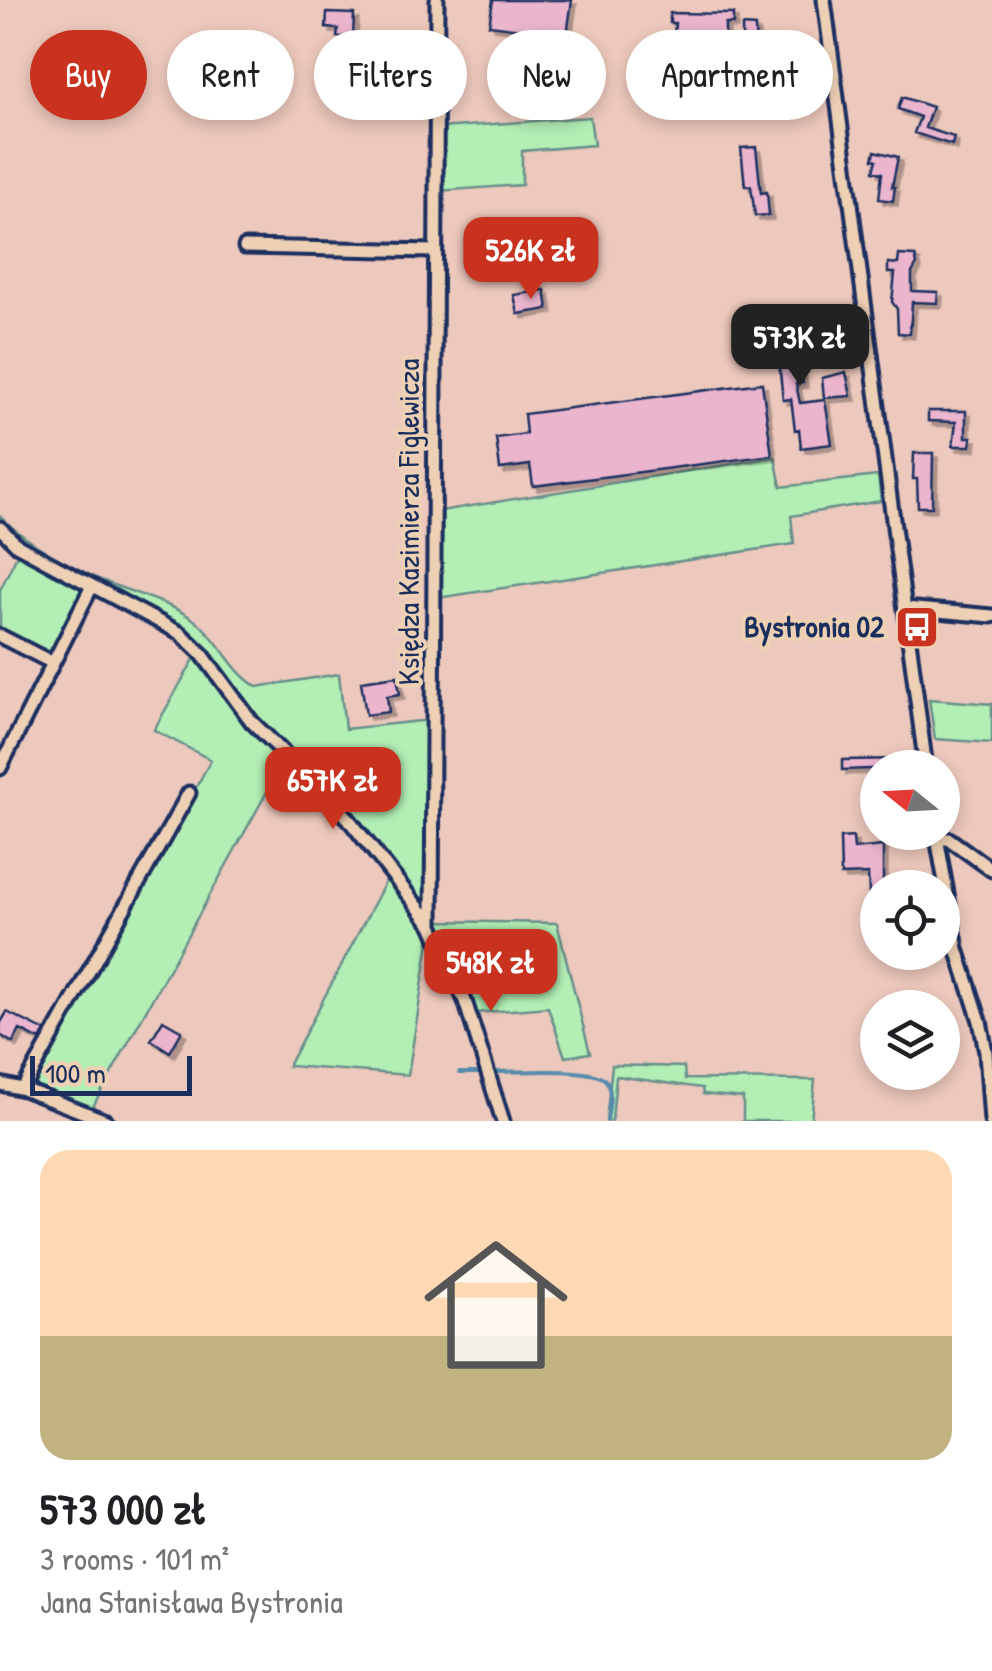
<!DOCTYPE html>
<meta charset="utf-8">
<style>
:root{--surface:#fff;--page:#f2f2f2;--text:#202124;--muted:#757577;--accent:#c8321e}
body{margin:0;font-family:"Patrick Hand",sans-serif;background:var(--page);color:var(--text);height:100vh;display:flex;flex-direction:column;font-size:38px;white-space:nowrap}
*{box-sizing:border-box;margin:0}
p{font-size:32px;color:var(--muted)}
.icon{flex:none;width:55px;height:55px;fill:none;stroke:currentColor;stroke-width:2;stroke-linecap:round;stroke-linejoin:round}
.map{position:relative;height:1121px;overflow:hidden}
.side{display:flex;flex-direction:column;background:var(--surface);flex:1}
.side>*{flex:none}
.banner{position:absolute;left:30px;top:30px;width:932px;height:90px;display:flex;gap:20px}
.needle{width:65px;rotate:288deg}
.fabs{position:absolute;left:860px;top:750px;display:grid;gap:20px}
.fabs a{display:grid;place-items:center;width:100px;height:100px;border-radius:50%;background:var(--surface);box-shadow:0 5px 15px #0003;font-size:50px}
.scale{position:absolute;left:30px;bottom:25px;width:162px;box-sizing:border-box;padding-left:10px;border:5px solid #1b2f5e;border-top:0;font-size:28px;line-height:35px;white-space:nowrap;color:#1b2f5e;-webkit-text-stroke:8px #eed0b4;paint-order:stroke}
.price{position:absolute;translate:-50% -85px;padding:0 22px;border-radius:20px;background:var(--accent);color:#fff;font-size:32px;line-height:65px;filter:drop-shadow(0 2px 5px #0008)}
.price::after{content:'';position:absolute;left:50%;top:60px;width:30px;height:22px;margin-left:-15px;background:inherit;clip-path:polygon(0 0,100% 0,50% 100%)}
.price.on{background:#222;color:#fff}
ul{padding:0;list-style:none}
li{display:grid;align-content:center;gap:20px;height:530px;padding:0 40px}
li span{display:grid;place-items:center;height:310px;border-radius:30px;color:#555}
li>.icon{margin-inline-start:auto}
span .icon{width:180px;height:180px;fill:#fffc;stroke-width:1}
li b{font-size:42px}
.pill{padding:0 35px;border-radius:45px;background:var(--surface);box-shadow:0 5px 15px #0003;font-size:35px;line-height:90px}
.pill.on{background:var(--accent);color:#fff}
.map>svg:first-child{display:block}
</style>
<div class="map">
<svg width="992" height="1121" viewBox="0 0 992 1121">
<defs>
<filter id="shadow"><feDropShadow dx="4.5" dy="4.5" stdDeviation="0" flood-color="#0004"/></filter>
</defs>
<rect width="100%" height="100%" fill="#edc8bc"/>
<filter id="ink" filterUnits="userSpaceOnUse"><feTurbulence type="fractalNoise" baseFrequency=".01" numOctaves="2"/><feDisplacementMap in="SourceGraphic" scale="20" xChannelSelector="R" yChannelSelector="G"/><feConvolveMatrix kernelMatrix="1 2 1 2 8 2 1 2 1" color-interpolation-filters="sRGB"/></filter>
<g filter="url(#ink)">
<path fill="#b3efb5" stroke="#678f8a" stroke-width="2.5" d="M 590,117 L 594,145 L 522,151 L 522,185 L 438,191 L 440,128 Z
M 775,457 L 781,487 L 878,476 L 881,501 L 791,516 L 794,544 L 437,598 L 440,511 Z
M 0,516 C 24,541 61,561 92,576 C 125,592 162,598 193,619 C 219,637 229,670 257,687 L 339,674 L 345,729 L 431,720 L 430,914 L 255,719 L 187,632 L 20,545 L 0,523 Z
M 18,553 L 89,587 L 54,653 L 42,653 L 0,631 L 0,590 Z
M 197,654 L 284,761 L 92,1108 L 32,1086 L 211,760 L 154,730 Z
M 929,699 L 992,704 L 992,743 L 935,739 Z
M 387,879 L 430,936 L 408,1075 L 288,1066 Z
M 437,921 L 557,923 L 590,1053 L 565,1057 L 548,1007 L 475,1013 Z
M 612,1065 L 684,1067 L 685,1079 L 815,1080 L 811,1121 L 743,1121 L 743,1098 L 703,1094 L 702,1088 L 616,1076 L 612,1121 L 606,1121 Z"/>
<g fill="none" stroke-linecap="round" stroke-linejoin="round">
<path stroke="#568bab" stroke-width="4" d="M 498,1072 C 518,1072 597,1066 607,1082 C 613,1092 608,1110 607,1121
M 459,1073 L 479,1073"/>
</g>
<path fill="#ebb5ce" stroke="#1b2f5e" stroke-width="2.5" filter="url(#shadow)" d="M 493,0 L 572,0 L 567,35 L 489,25 Z
M 327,13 L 354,14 L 353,37 L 337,37 L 338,29 L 326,28 Z
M 670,13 L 733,14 L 733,24 L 725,24 L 725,39 L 674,37 L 675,23 L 670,23 Z
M 742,26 L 755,27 L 757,89 L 743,88 Z
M 902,97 L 932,107 L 925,128 L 954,137 L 952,145 L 914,133 L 920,117 L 898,109 Z
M 756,147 L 761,193 L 767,192 L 769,215 L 755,216 L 751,186 L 745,186 L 741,148 Z
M 875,151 L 898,157 L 892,187 L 895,187 L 893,201 L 879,199 L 882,173 L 874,171 L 877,160 L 873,159 Z
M 899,255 L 915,256 L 917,264 L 912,273 L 912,291 L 938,292 L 937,303 L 912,302 L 910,334 L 898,333 L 897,309 L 892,302 L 895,273 L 888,273 L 888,263 L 898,264 Z
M 545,290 L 548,309 L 518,314 L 514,295 Z
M 789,314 L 794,349 L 811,350 L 813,359 L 800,361 L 803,383 L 796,384 L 800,403 L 825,400 L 832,444 L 801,448 L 799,429 L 795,430 L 791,399 L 783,400 L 774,316 Z
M 846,372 L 851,396 L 824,398 L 822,378 Z
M 762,383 L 772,455 L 533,486 L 530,465 L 500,469 L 496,438 L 526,434 L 524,414 Z
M 928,411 L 966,411 L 966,437 L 972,437 L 971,446 L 953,446 L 956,422 L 928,421 Z
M 914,453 L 933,453 L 932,507 L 918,507 L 917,479 L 913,479 Z
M 397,676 L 400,694 L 387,696 L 389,712 L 366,715 L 361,681 Z
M 900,759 L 900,768 L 842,770 L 842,760 Z
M 853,837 L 854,849 L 883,846 L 883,881 L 882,888 L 878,888 L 878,914 L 870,914 L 868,874 L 841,875 L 840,838 Z
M 7,1012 L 45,1031 L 40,1040 L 20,1030 L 13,1043 L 0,1035 L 0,1024 Z
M 163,1020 L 182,1031 L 170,1052 L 151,1040 Z"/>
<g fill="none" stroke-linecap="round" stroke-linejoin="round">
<g stroke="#1b2f5e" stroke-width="19">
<path id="minor" d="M 824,0 L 926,768
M 245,247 L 434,251
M 0,528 L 18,546 L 180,633 L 202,654 L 252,722 L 339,807 L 432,925 L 465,1001 L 503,1121
M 905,608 L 992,616
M 0,636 L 53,663
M 0,768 L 92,586
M 936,832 L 957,949 L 980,1021 L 986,1052 L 991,1121
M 937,839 L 949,839 L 992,870
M 432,925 L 437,0
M 0,1084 L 23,1089 L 106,1121
M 23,1089 L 189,793"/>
</g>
<use href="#minor" stroke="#eed0b4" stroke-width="11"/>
</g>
</g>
<defs>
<g id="bus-square" transform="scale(2.25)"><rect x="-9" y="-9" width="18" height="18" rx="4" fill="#c8321e" stroke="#eed0b4"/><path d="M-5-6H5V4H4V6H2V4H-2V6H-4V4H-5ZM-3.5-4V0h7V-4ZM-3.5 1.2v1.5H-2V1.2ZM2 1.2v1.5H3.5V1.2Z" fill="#fff"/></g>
</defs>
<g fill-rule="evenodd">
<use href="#bus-square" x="917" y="627"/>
</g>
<g text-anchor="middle" stroke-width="8" stroke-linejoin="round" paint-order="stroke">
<g font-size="30" fill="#1b2f5e" stroke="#eed0b4">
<text transform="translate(409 522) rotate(-90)" y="10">Księdza Kazimierza Figlewicza</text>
</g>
<g font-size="30" font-weight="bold" fill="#1b2f5e" stroke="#eed0b4" text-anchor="end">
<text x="884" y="637">Bystronia 02</text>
</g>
</g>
</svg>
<div class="fabs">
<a><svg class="needle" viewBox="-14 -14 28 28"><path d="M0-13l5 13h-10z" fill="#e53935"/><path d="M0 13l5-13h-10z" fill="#757577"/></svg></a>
<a><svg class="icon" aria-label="locate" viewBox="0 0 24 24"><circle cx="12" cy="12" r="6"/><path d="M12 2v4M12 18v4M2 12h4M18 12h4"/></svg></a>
<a><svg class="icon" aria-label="layers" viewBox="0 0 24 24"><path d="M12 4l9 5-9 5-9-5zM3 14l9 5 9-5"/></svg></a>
</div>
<div class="scale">100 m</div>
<b class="price" style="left:531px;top:302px">526K zł</b>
<b class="price on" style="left:800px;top:389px">573K zł</b>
<b class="price" style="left:333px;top:832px">657K zł</b>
<b class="price" style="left:491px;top:1014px">548K zł</b>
<div class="banner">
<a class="pill on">Buy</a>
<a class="pill">Rent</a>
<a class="pill">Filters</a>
<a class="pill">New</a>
<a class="pill">Apartment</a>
</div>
</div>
<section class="side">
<ul>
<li><span style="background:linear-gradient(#ffd9b3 60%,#c2b280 0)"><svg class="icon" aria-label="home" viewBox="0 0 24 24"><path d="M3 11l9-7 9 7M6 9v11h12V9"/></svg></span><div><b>573 000 zł</b><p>3 rooms · 101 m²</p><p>Jana Stanisława Bystronia</p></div></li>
</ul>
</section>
